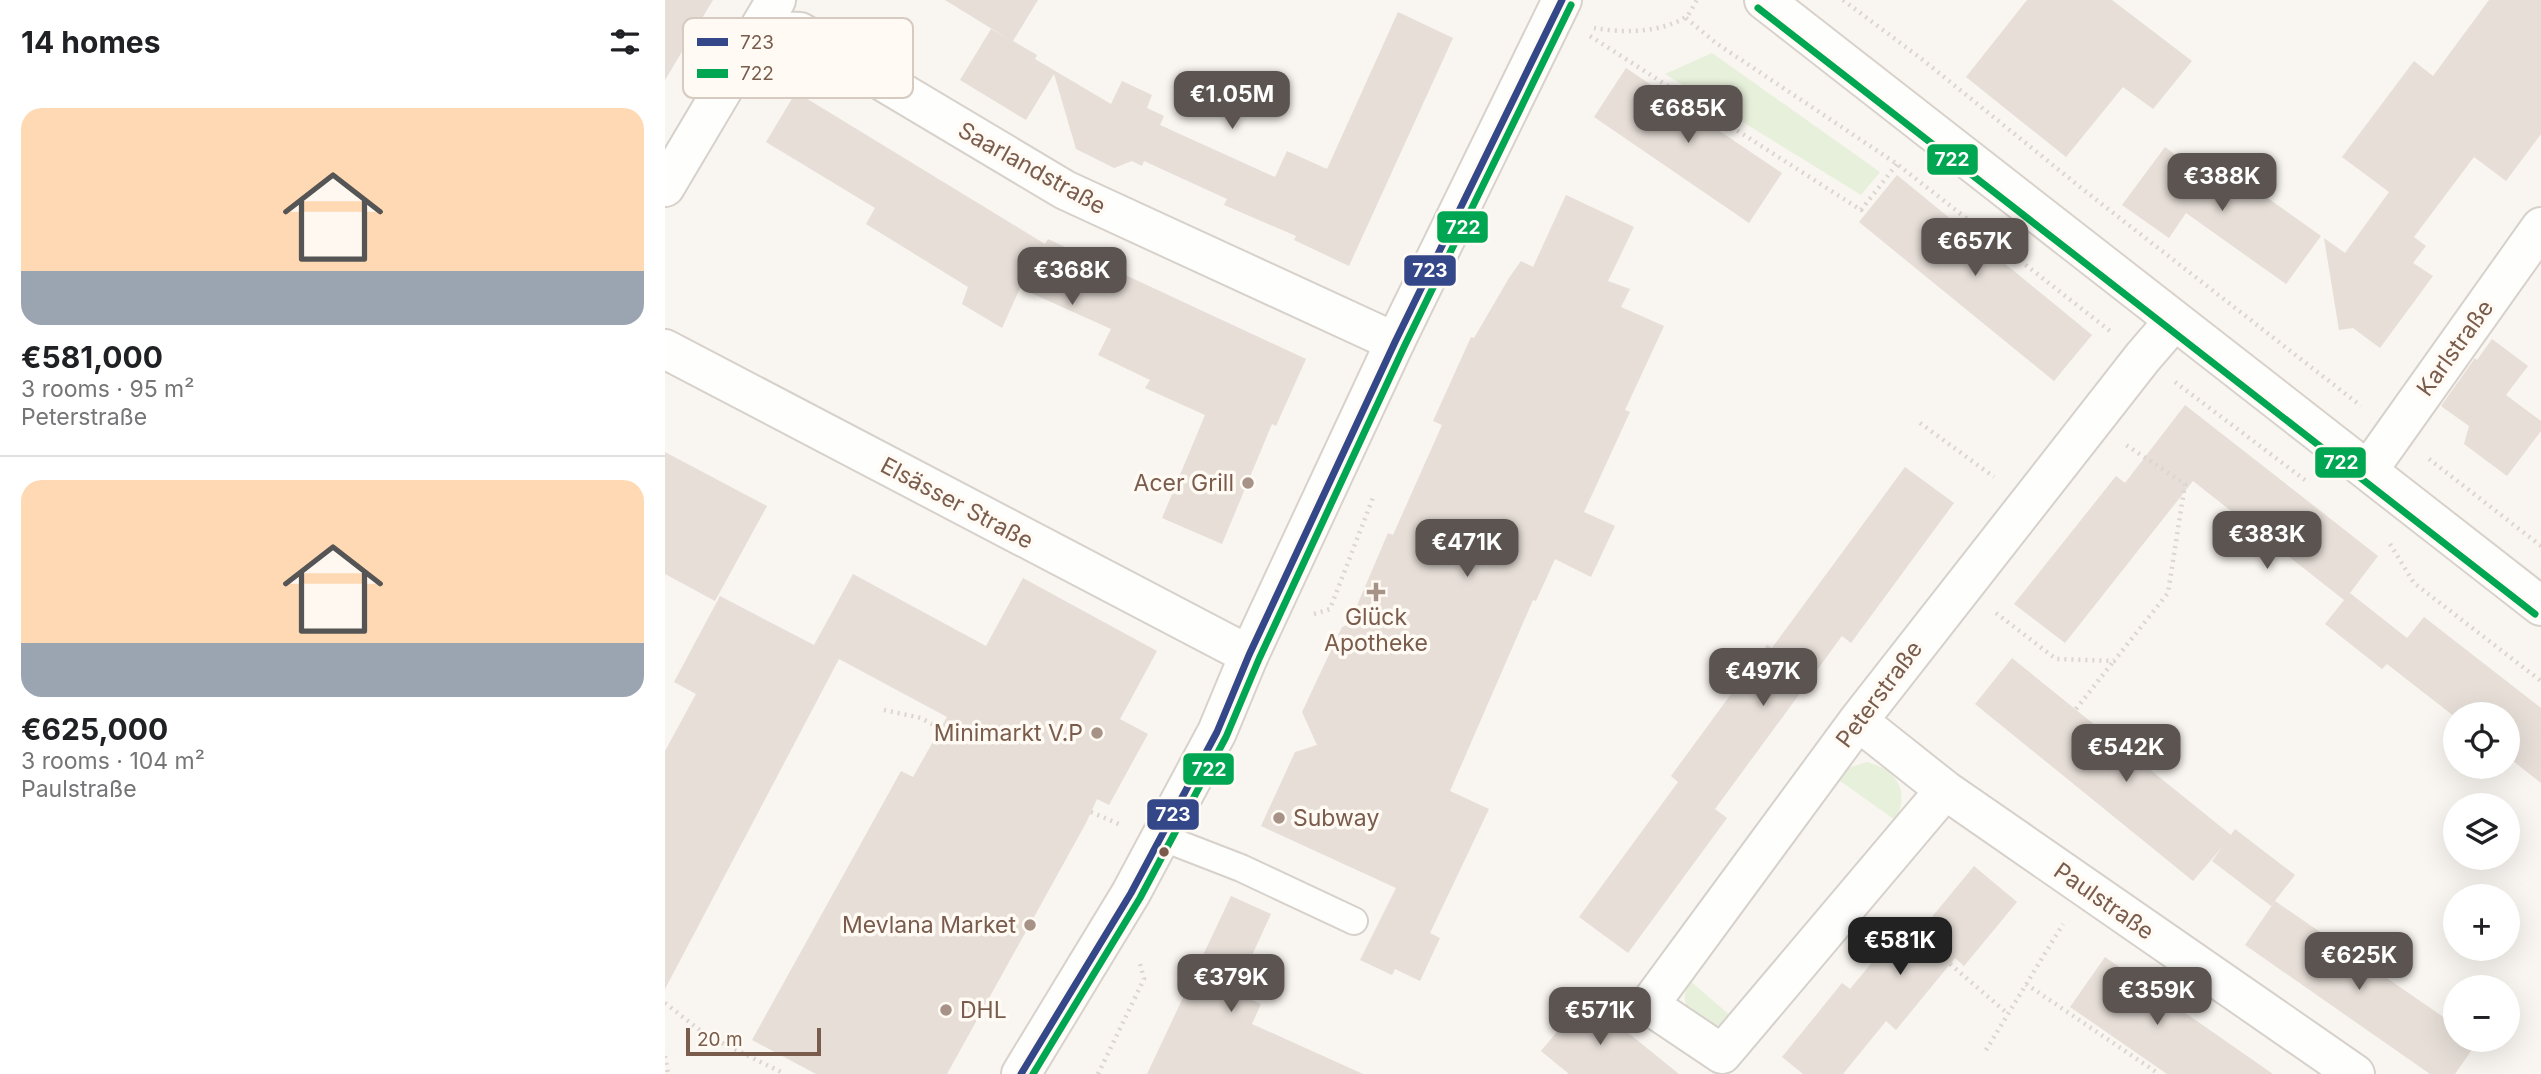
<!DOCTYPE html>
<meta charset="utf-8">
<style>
:root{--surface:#fff;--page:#f2f2f2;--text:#202124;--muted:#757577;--line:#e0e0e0;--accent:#5c5450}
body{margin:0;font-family:Inter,sans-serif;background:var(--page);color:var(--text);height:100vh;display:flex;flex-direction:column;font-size:26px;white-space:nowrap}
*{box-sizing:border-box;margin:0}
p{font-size:23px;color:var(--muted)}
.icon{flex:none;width:38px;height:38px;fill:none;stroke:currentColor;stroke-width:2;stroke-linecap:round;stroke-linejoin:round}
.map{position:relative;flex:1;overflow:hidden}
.side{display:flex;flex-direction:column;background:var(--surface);width:665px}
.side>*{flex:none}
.buttons{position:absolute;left:1778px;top:702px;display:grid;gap:14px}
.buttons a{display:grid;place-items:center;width:77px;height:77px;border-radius:50%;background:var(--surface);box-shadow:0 7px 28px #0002;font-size:35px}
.scale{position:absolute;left:21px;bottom:18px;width:135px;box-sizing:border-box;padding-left:7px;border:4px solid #7a5c4d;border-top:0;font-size:19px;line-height:24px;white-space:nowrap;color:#7a5c4d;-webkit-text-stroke:5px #fffaf3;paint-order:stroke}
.price{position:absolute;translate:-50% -60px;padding:0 16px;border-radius:14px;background:var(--accent);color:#fff;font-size:23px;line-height:46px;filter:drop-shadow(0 2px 4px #0008)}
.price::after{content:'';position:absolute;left:50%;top:42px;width:21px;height:16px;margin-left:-10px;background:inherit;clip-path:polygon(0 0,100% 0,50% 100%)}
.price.selected{background:#222;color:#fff}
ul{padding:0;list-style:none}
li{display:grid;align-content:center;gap:14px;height:371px;padding:0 21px}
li+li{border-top:2px solid var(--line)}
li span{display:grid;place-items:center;height:217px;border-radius:21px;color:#555}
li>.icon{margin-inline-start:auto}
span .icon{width:126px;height:126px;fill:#fffc;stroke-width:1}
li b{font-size:30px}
h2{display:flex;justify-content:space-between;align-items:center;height:84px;padding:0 21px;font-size:30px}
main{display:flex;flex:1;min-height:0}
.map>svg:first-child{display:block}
</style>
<main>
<section class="side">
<h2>14 homes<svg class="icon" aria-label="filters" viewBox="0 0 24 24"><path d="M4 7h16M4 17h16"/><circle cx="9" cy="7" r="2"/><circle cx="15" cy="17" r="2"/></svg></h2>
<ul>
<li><span style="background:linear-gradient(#ffd9b3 75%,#9aa5b1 0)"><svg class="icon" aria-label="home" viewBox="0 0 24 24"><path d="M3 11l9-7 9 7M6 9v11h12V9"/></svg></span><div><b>€581,000</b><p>3 rooms · 95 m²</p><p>Peterstraße</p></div></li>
<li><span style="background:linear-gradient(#ffd9b3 75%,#9aa5b1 0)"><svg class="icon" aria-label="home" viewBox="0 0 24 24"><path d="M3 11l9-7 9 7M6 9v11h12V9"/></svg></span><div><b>€625,000</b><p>3 rooms · 104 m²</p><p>Paulstraße</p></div></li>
</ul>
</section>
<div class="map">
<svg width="1876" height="1074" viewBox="0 0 1876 1074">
<rect width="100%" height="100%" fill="#f9f5f0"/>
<path fill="#e7f0db" d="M 1047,53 L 1215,172 L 1196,195 L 1000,74 Z
M 1202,762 C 1232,770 1246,792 1230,820 L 1171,778 L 1180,769 Z
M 1024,980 L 1067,1017 L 1060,1023 L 1045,1028 C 1025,1012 1013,1008 1024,980 Z"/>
<path fill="#e6ded7" d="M 0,0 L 48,0 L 0,80 Z
M 280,0 L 373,0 L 348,41 L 372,55 L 370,59 L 446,104 L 457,81 L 487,95 L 482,108 L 499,116 L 495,125 L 610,177 L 622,151 L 662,169 L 733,12 L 788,38 L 684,266 L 629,240 L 631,236 L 559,205 L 562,199 L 479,161 L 477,166 L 467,161 L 449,168 L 411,149 L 389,74 L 361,120 L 295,80 L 326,29 L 345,40 Z
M 1362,0 L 1447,0 L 1527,61 L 1488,109 L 1458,87 L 1401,157 L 1301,77 Z
M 1824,0 L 1876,0 L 1876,134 L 1841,181 L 1809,157 L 1749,237 L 1761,246 L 1748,263 L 1768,276 L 1715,348 L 1688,328 L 1674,330 L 1659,238 L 1680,253 L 1724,192 L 1677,157 L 1749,61 L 1768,76 Z
M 961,68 L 1117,173 L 1084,223 L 929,117 Z
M 131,92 L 380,244 L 383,239 L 641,359 L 611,426 L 607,424 L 557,544 L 497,518 L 540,415 L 480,388 L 485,380 L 433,355 L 446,329 L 355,288 L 337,328 L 297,304 L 303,287 L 201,224 L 210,208 L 101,142 Z
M 1500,147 L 1544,180 L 1555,164 L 1656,236 L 1621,284 L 1521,213 L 1504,238 L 1457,205 Z
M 1232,175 L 1427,335 L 1389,381 L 1194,222 Z
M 901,195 L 969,227 L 943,281 L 965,289 L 956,307 L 999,326 L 960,410 L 965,412 L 919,512 L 950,526 L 926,577 L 890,559 L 871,601 L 868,600 L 785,791 L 824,809 L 765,933 L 775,938 L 755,981 L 730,969 L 727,975 L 695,960 L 731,888 L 596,826 L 630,752 L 652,745 L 637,712 L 677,627 L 684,624 L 723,533 L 728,535 L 777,425 L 768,421 L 806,337 L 809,338 L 844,278 L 856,261 L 868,267 Z
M 1827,339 L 1863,366 L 1841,395 L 1876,421 L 1876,431 L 1842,476 L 1799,444 L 1804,426 L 1776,406 L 1810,358 L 1812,360 Z
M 1520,405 L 1713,556 L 1685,593 L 1742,638 L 1759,617 L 1876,708 L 1876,783 L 1843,757 L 1843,714 L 1790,714 L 1790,717 L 1722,664 L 1717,669 L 1660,624 L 1679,600 L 1528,481 L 1400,643 L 1349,604 L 1451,476 L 1460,483 Z
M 0,452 L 102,506 L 50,601 L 0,574 Z
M 1240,467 L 1289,503 L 1186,643 L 1177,636 L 1050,809 L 1062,818 L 963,953 L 914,917 L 1013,782 L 1006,776 L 1102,645 L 1107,648 Z
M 188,574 L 321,646 L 358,578 L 492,651 L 455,719 L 483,734 L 444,805 L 432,799 L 421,823 L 282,1074 L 151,1074 L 87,1040 L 236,771 L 248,777 L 282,717 L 174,659 L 0,989 L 0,751 L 31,694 L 9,682 L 55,596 L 149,645 Z
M 1347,658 L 1566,835 L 1570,829 L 1630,875 L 1606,906 L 1547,861 L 1558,846 L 1528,881 L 1310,704 Z
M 1309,866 L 1352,902 L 1299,966 L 1290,958 L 1231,1030 L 1221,1021 L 1178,1074 L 1138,1074 L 1117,1057 L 1177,983 L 1185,989 L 1219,948 L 1222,950 L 1246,920 L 1257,929 Z
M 566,896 L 606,914 L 570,992 L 596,1004 L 587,1024 L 698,1074 L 482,1074 Z
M 1610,901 L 1790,1025 L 1790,1040 L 1813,1041 L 1790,1074 L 1765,1074 L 1580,945 Z
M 1440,957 L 1516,1010 L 1608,1074 L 1502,1074 L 1405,1007 Z
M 920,998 L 1014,1074 L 904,1074 L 876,1051 Z"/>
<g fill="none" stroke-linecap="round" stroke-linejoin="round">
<g stroke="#d7d1cb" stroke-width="30">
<path id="lane" d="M 496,837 L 576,868 L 689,921"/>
</g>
<g stroke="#d7d1cb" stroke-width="42">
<path id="street" d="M 88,38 L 114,31 L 135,32 L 400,190 L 730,342
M 0,187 L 111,0
M 0,349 L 584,655
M 1704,469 L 1876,227
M 1193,721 L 1280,790 L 1690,1074
M 1280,790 L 1057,1054 L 984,1005 L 1193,721 L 1478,357 L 1509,321"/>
</g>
<g stroke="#d9d2cb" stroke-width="42">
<path id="secondary" d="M 1099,0 L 1876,606
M 356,1074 L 466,893 L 552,732 L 584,655 L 730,342 L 897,0"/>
</g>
<path stroke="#dcd5d0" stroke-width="4.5" stroke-dasharray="2 5" stroke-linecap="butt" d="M 1178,0 L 1258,60 L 1420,191 L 1696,406
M 1021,18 L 1051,43 L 1232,164 L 1445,331
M 929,28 C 957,33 994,33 1019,18 C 1025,15 1028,6 1032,0
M 925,36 L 1196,210 L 1232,164
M 1510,382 L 1640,480
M 1255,423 L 1329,477
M 1764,459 L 1876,546
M 1725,544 L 1749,583 L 1876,681
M 1331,613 L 1391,659 L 1449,661 L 1503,593 L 1520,484 L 1461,445
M 649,614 L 665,609 L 709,495
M 1411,709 L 1448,662
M 219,710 L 256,718 L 276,729
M 426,812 L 456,825
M 1285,964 L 1343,1014
M 1361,984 L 1494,1074
M 0,1003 L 41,1035 L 120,1074
M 1321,1050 L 1398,924
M 0,1056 L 3,1074
M 433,1074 L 479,979 L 475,964"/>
<use href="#lane" stroke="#fefefd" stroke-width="26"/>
<use href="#street" stroke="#fefefd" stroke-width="38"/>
<use href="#secondary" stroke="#fefefd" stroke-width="38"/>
<g stroke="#fffaf3" stroke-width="12">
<path id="bus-1" d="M 356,1074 L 466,893 L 552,732 L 584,655 L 730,342 L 897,0"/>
</g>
<g stroke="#fffaf3" stroke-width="12">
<path id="bus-2" d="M 1093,8 L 1870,614
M 368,1074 L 475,898 L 561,737 L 594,659 L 739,347 L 906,5"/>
</g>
<use href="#bus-1" stroke="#344889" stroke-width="7"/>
<use href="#bus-2" stroke="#00a651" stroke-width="7"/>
</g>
<g fill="#a69286" stroke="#fffaf3" stroke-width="2.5">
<circle cx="583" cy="483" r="7"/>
<path d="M707.5 581.5h7v7h7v7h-7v7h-7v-7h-7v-7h7z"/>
<circle cx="432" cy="733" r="7"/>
<circle cx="614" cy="818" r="7"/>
<circle cx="365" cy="925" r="7"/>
<circle cx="281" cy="1010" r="7"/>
</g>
<circle fill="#7a5c4d" stroke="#fffaf3" stroke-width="2.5" cx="499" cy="852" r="6"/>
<g text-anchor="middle" stroke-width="7" stroke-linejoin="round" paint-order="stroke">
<g font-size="23" fill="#7a5c4d" stroke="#fffaf3">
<text transform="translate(367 168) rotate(29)" y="8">Saarlandstraße</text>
<text transform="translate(1790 348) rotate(-54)" y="8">Karlstraße</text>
<text transform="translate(292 503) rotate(28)" y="8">Elsässer Straße</text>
<text transform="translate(1214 694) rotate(-53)" y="8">Peterstraße</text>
<text transform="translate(1439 901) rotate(35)" y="8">Paulstraße</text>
</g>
<g font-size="23" fill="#7a5c4d" stroke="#fffaf3" text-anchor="end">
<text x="569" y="491">Acer Grill</text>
<text x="711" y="625" text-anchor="middle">Glück<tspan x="711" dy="26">Apotheke</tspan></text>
<text x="418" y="741">Minimarkt V.P</text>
<text x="628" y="826" text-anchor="start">Subway</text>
<text x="351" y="933">Mevlana Market</text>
<text x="295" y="1018" text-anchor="start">DHL</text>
</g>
</g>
<rect x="18" y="18" width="230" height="80" rx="10" fill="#fffaf3" stroke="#d7cbc1" stroke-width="2"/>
<rect x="32" y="38" width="31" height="8" fill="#344889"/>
<rect x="32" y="69" width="31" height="9" fill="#00a651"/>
<g font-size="19" fill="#7a5c4d">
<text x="75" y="49">723</text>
<text x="75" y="80">722</text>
</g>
<g stroke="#fffaf3" stroke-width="2.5">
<rect x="1261" y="143" width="53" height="33" rx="7" fill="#00a651"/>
<rect x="771" y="210" width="53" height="34" rx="7" fill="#00a651"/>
<rect x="738" y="254" width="54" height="33" rx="7" fill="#344889"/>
<rect x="1649" y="446" width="53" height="33" rx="7" fill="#00a651"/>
<rect x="517" y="752" width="53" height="34" rx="7" fill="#00a651"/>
<rect x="481" y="798" width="54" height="33" rx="7" fill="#344889"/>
</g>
<g font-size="19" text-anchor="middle" font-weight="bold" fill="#fff">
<text x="1287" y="166">722</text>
<text x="798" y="234">722</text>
<text x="765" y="277">723</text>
<text x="1676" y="469">722</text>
<text x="544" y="776">722</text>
<text x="508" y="821">723</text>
</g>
</svg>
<div class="buttons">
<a><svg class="icon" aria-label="locate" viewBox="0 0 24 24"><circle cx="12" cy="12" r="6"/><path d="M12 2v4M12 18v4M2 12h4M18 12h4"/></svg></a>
<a><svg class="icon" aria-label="layers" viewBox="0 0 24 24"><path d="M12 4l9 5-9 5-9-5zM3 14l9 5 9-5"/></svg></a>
<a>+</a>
<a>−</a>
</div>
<div class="scale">20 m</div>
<b class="price" style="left:567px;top:131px">€1.05M</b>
<b class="price" style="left:1023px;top:145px">€685K</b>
<b class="price" style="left:1557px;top:213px">€388K</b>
<b class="price" style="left:1310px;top:278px">€657K</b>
<b class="price" style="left:407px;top:307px">€368K</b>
<b class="price" style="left:1602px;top:571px">€383K</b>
<b class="price" style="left:802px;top:579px">€471K</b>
<b class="price" style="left:1098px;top:708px">€497K</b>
<b class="price" style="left:1461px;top:784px">€542K</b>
<b class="price selected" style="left:1235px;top:977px">€581K</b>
<b class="price" style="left:1694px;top:992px">€625K</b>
<b class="price" style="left:566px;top:1014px">€379K</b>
<b class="price" style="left:1492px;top:1027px">€359K</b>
<b class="price" style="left:935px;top:1047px">€571K</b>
</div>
</main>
